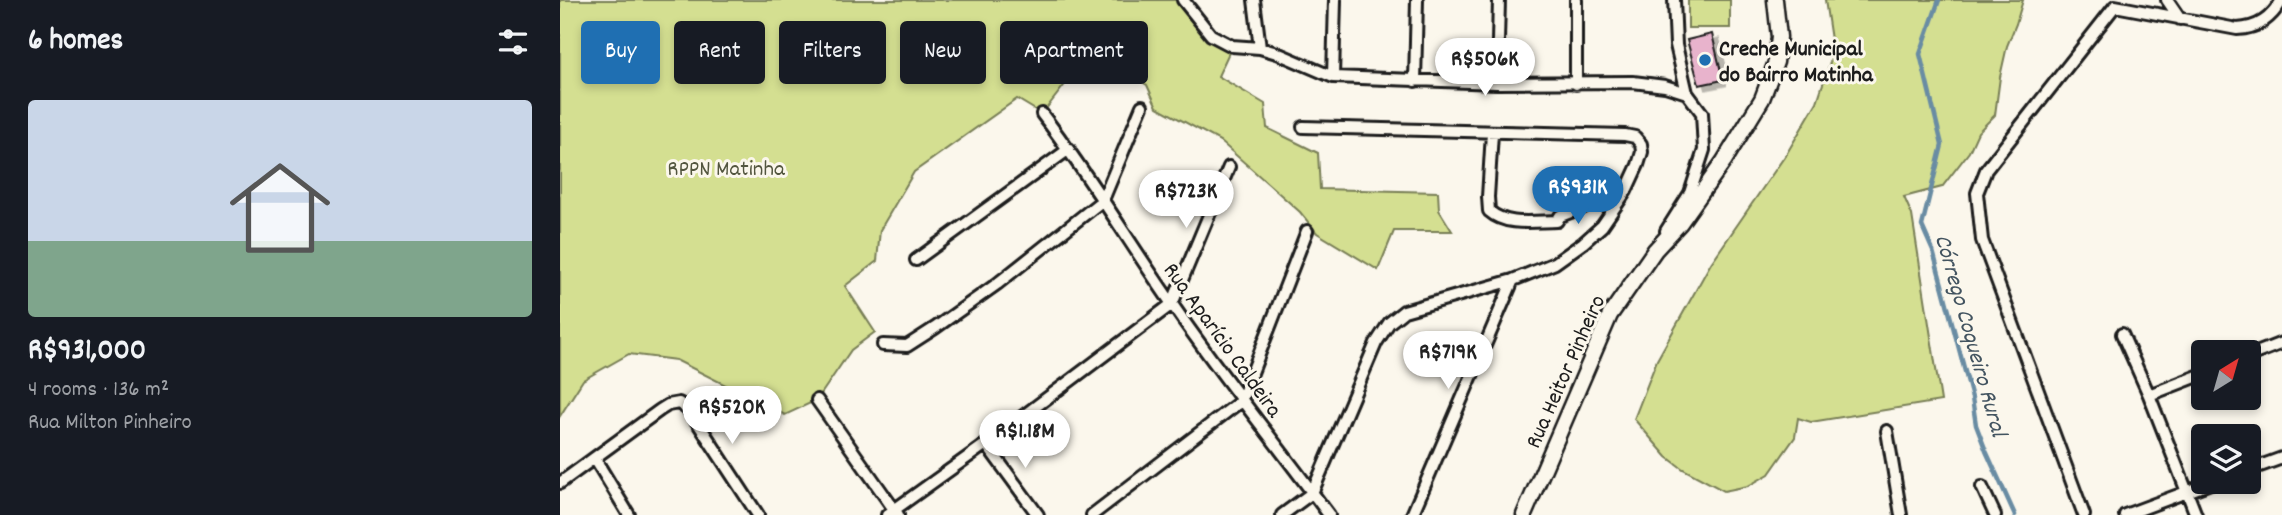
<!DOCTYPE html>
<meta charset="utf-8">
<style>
:root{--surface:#171b24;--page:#20242c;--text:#f1f3f6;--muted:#9ea1a6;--line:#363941;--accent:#1f6fb2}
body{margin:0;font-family:Dekko,sans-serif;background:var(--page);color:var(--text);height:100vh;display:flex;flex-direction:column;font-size:26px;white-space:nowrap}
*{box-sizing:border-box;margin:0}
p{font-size:23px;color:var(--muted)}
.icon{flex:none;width:38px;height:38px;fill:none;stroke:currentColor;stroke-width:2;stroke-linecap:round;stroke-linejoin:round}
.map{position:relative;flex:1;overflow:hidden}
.sheet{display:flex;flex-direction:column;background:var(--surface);width:560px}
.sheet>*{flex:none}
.banner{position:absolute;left:21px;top:21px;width:665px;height:63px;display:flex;gap:14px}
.needle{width:46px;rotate:37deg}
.tools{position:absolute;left:1631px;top:340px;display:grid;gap:14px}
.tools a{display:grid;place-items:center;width:70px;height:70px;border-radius:7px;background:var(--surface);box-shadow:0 4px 10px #0003;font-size:35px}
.price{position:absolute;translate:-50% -60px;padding:0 16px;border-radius:24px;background:#fff;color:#222;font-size:23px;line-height:46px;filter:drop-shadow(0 2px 4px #0008)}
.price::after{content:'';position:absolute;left:50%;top:42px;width:21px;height:16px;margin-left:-10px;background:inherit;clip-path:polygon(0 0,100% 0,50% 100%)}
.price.active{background:var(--accent);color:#fff}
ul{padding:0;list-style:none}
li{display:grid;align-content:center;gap:14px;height:371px;padding:0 28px}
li+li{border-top:2px solid var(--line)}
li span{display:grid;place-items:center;height:217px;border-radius:7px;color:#555}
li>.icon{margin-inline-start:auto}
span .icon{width:126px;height:126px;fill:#fffc;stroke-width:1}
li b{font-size:30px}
h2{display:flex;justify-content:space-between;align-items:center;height:84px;padding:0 28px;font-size:30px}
.pill{padding:0 24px;border-radius:7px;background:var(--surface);box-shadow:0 4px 10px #0003;font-size:24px;line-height:63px}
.pill.active{background:var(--accent);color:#fff}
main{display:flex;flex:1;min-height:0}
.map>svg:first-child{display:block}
</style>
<main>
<section class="sheet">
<h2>6 homes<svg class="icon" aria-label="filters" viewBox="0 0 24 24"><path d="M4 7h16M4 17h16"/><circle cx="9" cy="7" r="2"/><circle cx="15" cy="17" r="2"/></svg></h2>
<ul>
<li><span style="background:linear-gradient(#c9d6e8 65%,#7fa58c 0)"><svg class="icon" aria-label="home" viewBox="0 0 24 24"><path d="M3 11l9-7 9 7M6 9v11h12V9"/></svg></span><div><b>R$931,000</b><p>4 rooms · 136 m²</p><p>Rua Milton Pinheiro</p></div></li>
</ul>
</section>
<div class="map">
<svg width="1722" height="515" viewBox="0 0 1722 515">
<defs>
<filter id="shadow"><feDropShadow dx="7" dy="4.5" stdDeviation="0" flood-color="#0004"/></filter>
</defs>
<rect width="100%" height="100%" fill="#fbf7ec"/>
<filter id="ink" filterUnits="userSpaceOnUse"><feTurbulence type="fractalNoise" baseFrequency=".0143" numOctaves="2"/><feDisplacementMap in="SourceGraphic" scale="14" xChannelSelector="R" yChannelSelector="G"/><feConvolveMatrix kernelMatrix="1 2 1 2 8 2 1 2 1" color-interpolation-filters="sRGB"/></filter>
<g filter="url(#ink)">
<path fill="#d4df91" stroke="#787e56" stroke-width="2" d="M 0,0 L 623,0 L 638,19 L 672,46 L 658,76 L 705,104 L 707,128 L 758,153 L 760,189 L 878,192 L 879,210 L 892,231 L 834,231 L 818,270 L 757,233 L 740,212 L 660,141 L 597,107 L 587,85 L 552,65 L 517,69 L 482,114 L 457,99 L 354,172 L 320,230 L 317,261 L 285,286 L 315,332 L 291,350 L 257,400 L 225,415 L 116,360 L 69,354 L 23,380 L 0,416 Z
M 1128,0 L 1170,0 L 1170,28 L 1128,28 Z
M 1265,0 L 1463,0 L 1456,24 L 1447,46 L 1440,77 L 1435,115 L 1418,132 L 1409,152 L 1382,187 L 1344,197 L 1352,215 L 1381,401 L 1251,422 L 1238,418 L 1235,437 L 1209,474 L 1188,486 L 1164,491 L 1123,469 L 1107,457 L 1074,419 L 1097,360 L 1151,263 L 1227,153 L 1257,102 L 1273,53 Z"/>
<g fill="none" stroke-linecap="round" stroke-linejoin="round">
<path stroke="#698ca3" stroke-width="4.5" d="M 1379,0 L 1360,54 L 1382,145 L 1362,226 L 1373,251 L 1412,398 L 1416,425 L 1426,451 L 1455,515"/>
</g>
<path fill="#e8b3cc" stroke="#1c1c1c" stroke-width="2" filter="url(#shadow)" d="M 1152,34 L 1163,80 L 1139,85 L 1127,40 Z"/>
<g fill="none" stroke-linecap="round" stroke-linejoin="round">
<g stroke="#1c1c1c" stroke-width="16">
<path id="street" d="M 623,0 L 651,35 L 672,46 L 700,48 L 717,53 L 773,77 L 937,83 L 1073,82 L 1105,86 L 1127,93 L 1142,113 L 1144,150 L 1130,193 L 1106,231
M 694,0 L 700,48
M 1016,0 L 1016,84
M 1114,0 L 1116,45 L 1127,93
M 1607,0 L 1620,19
M 773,77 L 775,0
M 855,81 L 857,0
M 937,83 L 939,0
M 482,114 C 529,175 568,241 612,304 C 662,377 717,444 769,515
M 743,127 L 1065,135 L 1075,137 L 1081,144 L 1082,152 L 1078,165 L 1066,191 L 1042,226 L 1023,243 L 995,263 L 953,280 L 844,311 L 829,323 L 816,343 L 752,493
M 932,133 L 928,197 L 929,211 C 947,227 975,221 997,221 L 1000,216 L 1024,207
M 356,260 L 509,149
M 1562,334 L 1589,395 L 1636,515
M 323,345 L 347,346 L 375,328 L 437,284 L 543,200 L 582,106
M 1689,356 L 1722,343
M 1589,395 L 1643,374
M 257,400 L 338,515
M 1327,431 L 1341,515
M 426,444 L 478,515
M 35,459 L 69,515
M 1689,470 L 1722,458
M 0,483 L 100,410 L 108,405 L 119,403 L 130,411 L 198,515
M 1422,487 L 1435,515
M 327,515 L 426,444 L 612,304 L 669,167
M 532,515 L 681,401 L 747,231
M 722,515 L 752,493
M 852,515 L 953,280
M 1524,515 L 1422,240 L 1417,193 L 1426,170 L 1555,6 L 1677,29 C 1698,28 1711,19 1722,0
M 1565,515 L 1656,481"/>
</g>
<g stroke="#1c1c1c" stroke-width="19">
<path id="secondary" d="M 964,515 L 1050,315 L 1095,250 L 1120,223 L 1164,161 L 1202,99 L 1216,62 L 1219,37 L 1215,0"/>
</g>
<use href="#street" stroke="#fbf7ec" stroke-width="10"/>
<use href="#secondary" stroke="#fbf7ec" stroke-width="14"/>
</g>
</g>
<circle fill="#1f6fb2" stroke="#fbf7ec" stroke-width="2.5" cx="1145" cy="60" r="7"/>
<g text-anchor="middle" stroke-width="6" stroke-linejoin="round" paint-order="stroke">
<g font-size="23" font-weight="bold" fill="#1c1c1c" stroke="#fbf7ec" text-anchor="start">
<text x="1159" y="55">Creche Municipal<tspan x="1159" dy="26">do Bairro Matinha</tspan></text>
</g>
<g font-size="23" fill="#53563f" stroke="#fbf7ec">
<text x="166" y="175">RPPN Matinha</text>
</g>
<g font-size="23" fill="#1c1c1c" stroke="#fbf7ec">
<text transform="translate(664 339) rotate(54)" y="8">Rua Aparício Caldeira</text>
<text transform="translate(1004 371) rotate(-66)" y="8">Rua Heitor Pinheiro</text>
</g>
<g font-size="24" font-style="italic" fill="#435460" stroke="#fbf7ec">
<text transform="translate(1412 335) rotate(74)" y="8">Córrego Coqueiro Rural</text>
</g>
</g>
</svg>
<div class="tools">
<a><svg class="needle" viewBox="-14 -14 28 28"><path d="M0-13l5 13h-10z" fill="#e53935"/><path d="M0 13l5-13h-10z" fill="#9ea1a6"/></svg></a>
<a><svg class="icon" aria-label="layers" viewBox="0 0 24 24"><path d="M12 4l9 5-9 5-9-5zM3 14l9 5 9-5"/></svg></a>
</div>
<b class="price" style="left:925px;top:98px">R$506K</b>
<b class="price active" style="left:1018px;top:226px">R$931K</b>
<b class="price" style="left:626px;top:230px">R$723K</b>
<b class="price" style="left:888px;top:391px">R$719K</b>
<b class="price" style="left:172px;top:446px">R$520K</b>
<b class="price" style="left:465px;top:470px">R$1.18M</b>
<div class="banner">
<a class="pill active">Buy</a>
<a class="pill">Rent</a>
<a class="pill">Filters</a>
<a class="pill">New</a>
<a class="pill">Apartment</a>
</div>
</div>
</main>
